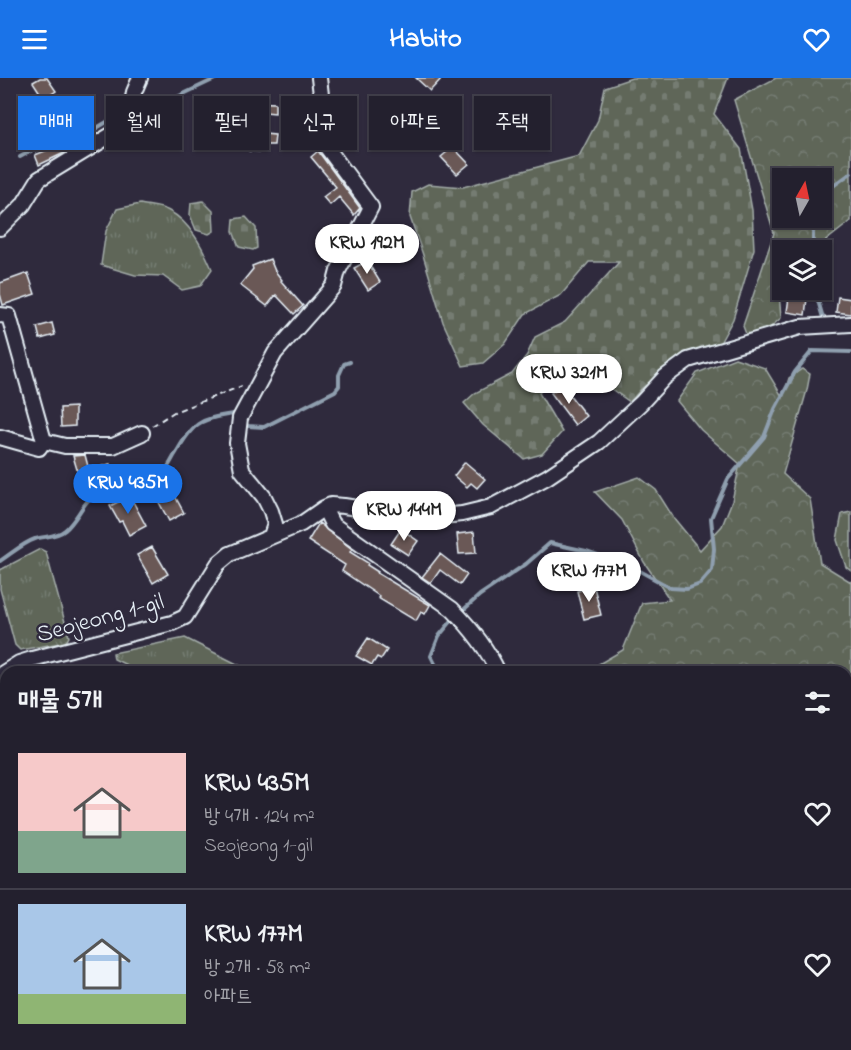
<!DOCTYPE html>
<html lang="ko">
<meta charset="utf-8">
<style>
:root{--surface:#23202e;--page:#2f2d3a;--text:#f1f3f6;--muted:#a3a3aa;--line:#403e4a;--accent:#1a73e8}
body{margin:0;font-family:"Indie Flower","Poor Story",sans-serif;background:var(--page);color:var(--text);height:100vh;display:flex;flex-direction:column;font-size:22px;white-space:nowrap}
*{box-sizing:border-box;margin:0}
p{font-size:20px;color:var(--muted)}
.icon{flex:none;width:33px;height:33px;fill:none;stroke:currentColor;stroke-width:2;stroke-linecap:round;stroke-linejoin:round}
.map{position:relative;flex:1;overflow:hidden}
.sheet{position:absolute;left:0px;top:588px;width:852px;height:384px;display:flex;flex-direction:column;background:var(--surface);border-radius:18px 18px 0 0;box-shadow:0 2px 4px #0004,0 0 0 2px var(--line)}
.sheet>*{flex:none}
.banner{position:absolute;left:18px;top:18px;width:816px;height:54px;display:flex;gap:12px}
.needle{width:39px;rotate:9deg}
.tools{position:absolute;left:772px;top:90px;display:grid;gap:12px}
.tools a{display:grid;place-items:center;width:60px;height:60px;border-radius:0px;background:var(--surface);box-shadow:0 2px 4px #0004,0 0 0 2px var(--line);font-size:30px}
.price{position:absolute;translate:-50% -51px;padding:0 14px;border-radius:21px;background:#fff;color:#222;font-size:20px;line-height:39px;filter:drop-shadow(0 2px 3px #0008)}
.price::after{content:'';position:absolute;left:50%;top:36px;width:18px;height:14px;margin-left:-9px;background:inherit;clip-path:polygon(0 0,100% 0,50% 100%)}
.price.active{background:var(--accent);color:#fff}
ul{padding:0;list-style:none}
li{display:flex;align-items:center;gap:18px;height:150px;padding:0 18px}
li+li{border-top:2px solid var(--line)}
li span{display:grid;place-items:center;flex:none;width:168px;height:120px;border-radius:0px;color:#555}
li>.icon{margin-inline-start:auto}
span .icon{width:72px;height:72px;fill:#fffc;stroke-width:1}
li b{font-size:26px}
h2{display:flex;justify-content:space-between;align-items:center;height:72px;padding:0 18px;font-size:26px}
.chip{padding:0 21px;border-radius:0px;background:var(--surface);box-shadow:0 2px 4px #0004,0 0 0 2px var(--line);font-size:21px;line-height:54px}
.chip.active{background:var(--accent);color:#fff}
header{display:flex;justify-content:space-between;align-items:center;height:78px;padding:0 18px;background:var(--accent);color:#fff;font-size:27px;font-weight:800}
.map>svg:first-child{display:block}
</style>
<header><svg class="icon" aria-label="menu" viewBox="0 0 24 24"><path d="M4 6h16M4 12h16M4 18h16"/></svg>Habito<svg class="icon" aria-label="heart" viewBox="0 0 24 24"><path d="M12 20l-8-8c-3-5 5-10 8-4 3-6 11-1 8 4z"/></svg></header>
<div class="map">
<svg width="851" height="972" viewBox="0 0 851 972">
<defs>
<pattern id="grass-tufts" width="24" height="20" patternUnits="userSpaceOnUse" patternTransform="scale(1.5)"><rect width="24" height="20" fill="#5e6659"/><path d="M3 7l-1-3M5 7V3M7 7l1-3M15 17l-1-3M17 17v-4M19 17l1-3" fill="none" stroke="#757c72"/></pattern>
<pattern id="forest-crowns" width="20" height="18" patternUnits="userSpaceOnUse" patternTransform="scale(1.5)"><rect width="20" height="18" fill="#5e6659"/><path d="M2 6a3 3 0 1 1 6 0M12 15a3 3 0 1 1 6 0" fill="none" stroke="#757c72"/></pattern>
<pattern id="cemetery-stones" width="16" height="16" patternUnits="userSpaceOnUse" patternTransform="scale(1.5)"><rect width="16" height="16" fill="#5e6659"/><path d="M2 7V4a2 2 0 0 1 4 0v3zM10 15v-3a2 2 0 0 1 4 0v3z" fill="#757c72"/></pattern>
</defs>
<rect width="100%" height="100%" fill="#2f2a3d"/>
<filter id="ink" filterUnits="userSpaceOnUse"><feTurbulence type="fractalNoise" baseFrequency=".0167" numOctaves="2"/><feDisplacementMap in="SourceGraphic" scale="12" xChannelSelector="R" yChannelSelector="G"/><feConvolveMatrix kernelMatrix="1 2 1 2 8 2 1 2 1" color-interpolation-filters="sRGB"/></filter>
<g filter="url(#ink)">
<path fill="url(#grass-tufts)" stroke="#a3aca8" stroke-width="1.5" d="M 140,126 C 149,128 161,128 169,133 C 190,144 203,170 212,191 L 200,208 L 182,212 L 163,198 L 135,197 L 101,187 L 106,153 L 117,131 Z
M 40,471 L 46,474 L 69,559 L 66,564 L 20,572 L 15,567 L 0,511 L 0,492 Z
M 185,560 L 253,594 L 141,594 L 114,581 L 113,575 Z"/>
<path fill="url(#forest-crowns)" stroke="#a3aca8" stroke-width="1.5" fill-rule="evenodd" d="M 776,0 L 851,0 L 851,143 L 814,172 L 783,172 L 783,197 L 778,202 L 781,240 L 767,252 L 746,256 L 743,248 L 774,155 L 734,22 ZM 822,100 L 822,140 L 783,140 L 783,100 Z
M 735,280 L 765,290 L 783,320 L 789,300 L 802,291 L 810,296 L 807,312 L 783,396 L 810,421 L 820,485 L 851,504 L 851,942 L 846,941 L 846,594 L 585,594 L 623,572 L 642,525 L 670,522 L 644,484 L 622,442 L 595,414 L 639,399 L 656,412 L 673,439 L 700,472 L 722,448 L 732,423 L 740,386 L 701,352 L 677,323 L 697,295 Z
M 851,434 L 851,493 L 846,489 L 837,462 L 842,436 Z
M 0,884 L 6,885 L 6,966 L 184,966 L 188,972 L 0,972 Z"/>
<path fill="url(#cemetery-stones)" stroke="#a3aca8" stroke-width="1.5" d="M 632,0 L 728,0 L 714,36 L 741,71 L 752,132 L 754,171 L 733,241 L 720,265 L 684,277 L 641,311 L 630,324 L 597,301 L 580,293 L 556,295 L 539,315 L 562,354 L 542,376 L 524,381 L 483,347 L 464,325 L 475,315 L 512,296 L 527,277 L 535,259 L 565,244 L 619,184 L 589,184 L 561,217 L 525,236 L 505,266 L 483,285 L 463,288 L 443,244 L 423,177 L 410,139 L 412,114 L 428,106 L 463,109 L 579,78 L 598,42 L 605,9 Z
M 203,123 L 213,133 L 214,153 L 209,156 L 196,152 L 190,137 L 191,125 Z
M 246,139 L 256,150 L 257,170 L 253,172 L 239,169 L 233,153 L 234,141 Z"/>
<path fill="#53687e" stroke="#8f9faf" stroke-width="1.5" d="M 260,966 L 759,966 L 772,972 L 258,972 Z"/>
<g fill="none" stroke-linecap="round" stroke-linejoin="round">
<path stroke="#8f9faf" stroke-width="4" d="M 141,27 L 175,20 L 217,0
M 20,79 L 58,58 L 95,51 L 122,35
M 822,123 L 825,114 L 851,95
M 813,172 L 813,154 L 817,140
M 815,212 L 823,240
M 243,344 L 248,348 L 264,349 L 335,313 L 339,308 L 339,297 L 344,286 L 350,284
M 0,483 C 11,476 23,465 35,461 C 45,458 57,459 65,452 C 78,441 83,422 99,414 C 121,404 145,411 164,394 C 169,389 172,381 176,375 C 193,345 199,341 233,336 L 237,340
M 460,535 L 480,517 L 526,486 L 550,465 L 586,473 L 612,482 L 638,492 L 671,510 L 687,511 L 700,506 L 712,492 L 714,471 L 711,440 L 728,401 L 764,359 L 775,331 L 795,294 L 812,273 L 851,274
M 439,594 L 431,578 L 439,558 L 454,540
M 0,851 L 6,853
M 201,966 L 206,972"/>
</g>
<path fill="#6a5857" stroke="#e8f1f8" stroke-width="1.5" d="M 40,0 L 47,0 L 56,13 L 44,21 L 33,4 Z
M 416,0 L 442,0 L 430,13 Z
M 313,22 L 315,46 L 299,47 L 298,23 Z
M 74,24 L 94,29 L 92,38 L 73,34 Z
M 250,24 L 275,25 L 275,35 L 265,34 L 264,56 L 275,57 L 274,67 L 264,67 L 264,74 L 249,73 Z
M 63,66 L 66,74 L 39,87 L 35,77 Z
M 453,69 L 469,86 L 457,96 L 441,79 Z
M 318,73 L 360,130 L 354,137 L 339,119 L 330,127 L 323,119 L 336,109 L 311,79 Z
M 270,181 L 275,193 L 282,202 L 281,203 L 303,228 L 294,236 L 276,217 L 267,228 L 240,207 L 253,191 L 252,188 Z
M 367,183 L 380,204 L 368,212 L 354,190 Z
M 28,195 L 35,216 L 3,227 L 0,216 L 0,205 Z
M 790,212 L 808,212 L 805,237 L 787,234 Z
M 838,219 L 851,221 L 851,236 L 836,234 Z
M 52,245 L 55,257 L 40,261 L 37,249 Z
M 562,307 L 586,338 L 575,347 L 551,315 Z
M 75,329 L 75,348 L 61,349 L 60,330 Z
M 85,377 L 89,392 L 78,395 L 73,378 Z
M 465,384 L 485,401 L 477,410 L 471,405 L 467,409 L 454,398 Z
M 110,386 L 115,404 L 101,408 L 95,390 Z
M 169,407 L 184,435 L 169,443 L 154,415 Z
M 130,418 L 146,448 L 129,457 L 122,443 L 119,444 L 110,428 Z
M 319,445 L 352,471 L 350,474 L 368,485 L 367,487 L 378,494 L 377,495 L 430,527 L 425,536 L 421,534 L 416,543 L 378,520 L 379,518 L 342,493 L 345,487 L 308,463 Z
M 401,451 L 418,463 L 408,477 L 391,466 Z
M 474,454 L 476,475 L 459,476 L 457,456 Z
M 152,469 L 168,496 L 153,505 L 137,477 Z
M 440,476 L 467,497 L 460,507 L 440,492 L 431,505 L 422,499 Z
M 594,509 L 601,537 L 584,541 L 577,513 Z
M 368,560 L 387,572 L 381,581 L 377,579 L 372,587 L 356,578 Z"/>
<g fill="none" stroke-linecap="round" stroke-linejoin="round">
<g stroke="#e8f1f8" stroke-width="18">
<path id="minor" d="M 0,150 L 23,127 L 39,101 L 129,46 L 134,14 L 140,0
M 0,237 L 9,238 L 44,363 L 39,370 L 0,359
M 44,363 L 65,368 L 113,368 L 142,355
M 324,430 L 332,446 L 452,531 C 470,549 487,570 498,594
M 271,458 L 275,446 L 271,433 L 264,419 L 242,392 L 237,365 L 240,340 L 275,275 L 334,208 L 338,193 L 371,129 L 322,63 L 324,42 L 319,0
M 0,597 L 19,585 L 32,581 L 172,545 L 185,539 L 218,486 L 230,476 L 301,446 L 324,430 L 331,427 L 344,428 L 422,440 L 462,436 L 491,429 L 547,399 L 599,364 L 641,325 L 665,299 L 688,282 L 800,249 L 851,246
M 0,727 L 6,730
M 0,897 L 6,897
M 784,966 L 798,972
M 244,972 L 246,966"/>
</g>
<path stroke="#e8f1f8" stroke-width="2" stroke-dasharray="6 4.5" stroke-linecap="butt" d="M 152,348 L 174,334 L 242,308
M 0,912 L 6,914
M 141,966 L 159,972"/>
<use href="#minor" stroke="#2f2a3d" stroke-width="14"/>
</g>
</g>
<g text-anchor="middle" stroke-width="5" stroke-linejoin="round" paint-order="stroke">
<g font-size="24" fill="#e8f1f8" stroke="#2f2a3d">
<text transform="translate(100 539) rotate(-15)" y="8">Seojeong 1-gil</text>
</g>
</g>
</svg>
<div class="tools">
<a><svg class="needle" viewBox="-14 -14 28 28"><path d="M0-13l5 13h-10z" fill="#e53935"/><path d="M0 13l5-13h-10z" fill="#a3a3aa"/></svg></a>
<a><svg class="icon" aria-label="layers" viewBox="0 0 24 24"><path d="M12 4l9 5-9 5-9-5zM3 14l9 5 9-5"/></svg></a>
</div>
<b class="price" style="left:367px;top:197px">KRW 192M</b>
<b class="price" style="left:569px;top:327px">KRW 321M</b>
<b class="price active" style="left:128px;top:437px">KRW 435M</b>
<b class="price" style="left:404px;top:464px">KRW 144M</b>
<b class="price" style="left:589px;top:525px">KRW 177M</b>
<div class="banner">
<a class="chip active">매매</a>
<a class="chip">월세</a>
<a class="chip">필터</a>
<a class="chip">신규</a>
<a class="chip">아파트</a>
<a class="chip">주택</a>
</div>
<section class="sheet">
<h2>매물 5개<svg class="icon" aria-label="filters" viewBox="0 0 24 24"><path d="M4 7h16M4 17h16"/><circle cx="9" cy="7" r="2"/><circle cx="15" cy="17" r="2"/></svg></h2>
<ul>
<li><span style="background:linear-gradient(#f6c9c9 65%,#7fa58c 0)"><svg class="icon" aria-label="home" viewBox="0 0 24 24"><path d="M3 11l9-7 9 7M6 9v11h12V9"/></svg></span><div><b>KRW 435M</b><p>방 4개 · 124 m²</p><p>Seojeong 1-gil</p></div><svg class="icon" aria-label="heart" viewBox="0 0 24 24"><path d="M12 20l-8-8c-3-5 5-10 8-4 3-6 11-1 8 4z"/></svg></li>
<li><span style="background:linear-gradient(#a9c7e8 75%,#8fb573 0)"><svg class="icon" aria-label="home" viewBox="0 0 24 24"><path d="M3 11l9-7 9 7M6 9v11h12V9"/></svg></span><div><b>KRW 177M</b><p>방 2개 · 58 m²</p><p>아파트</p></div><svg class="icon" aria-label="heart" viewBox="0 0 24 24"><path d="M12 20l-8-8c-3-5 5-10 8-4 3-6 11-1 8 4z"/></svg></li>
</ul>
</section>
</div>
